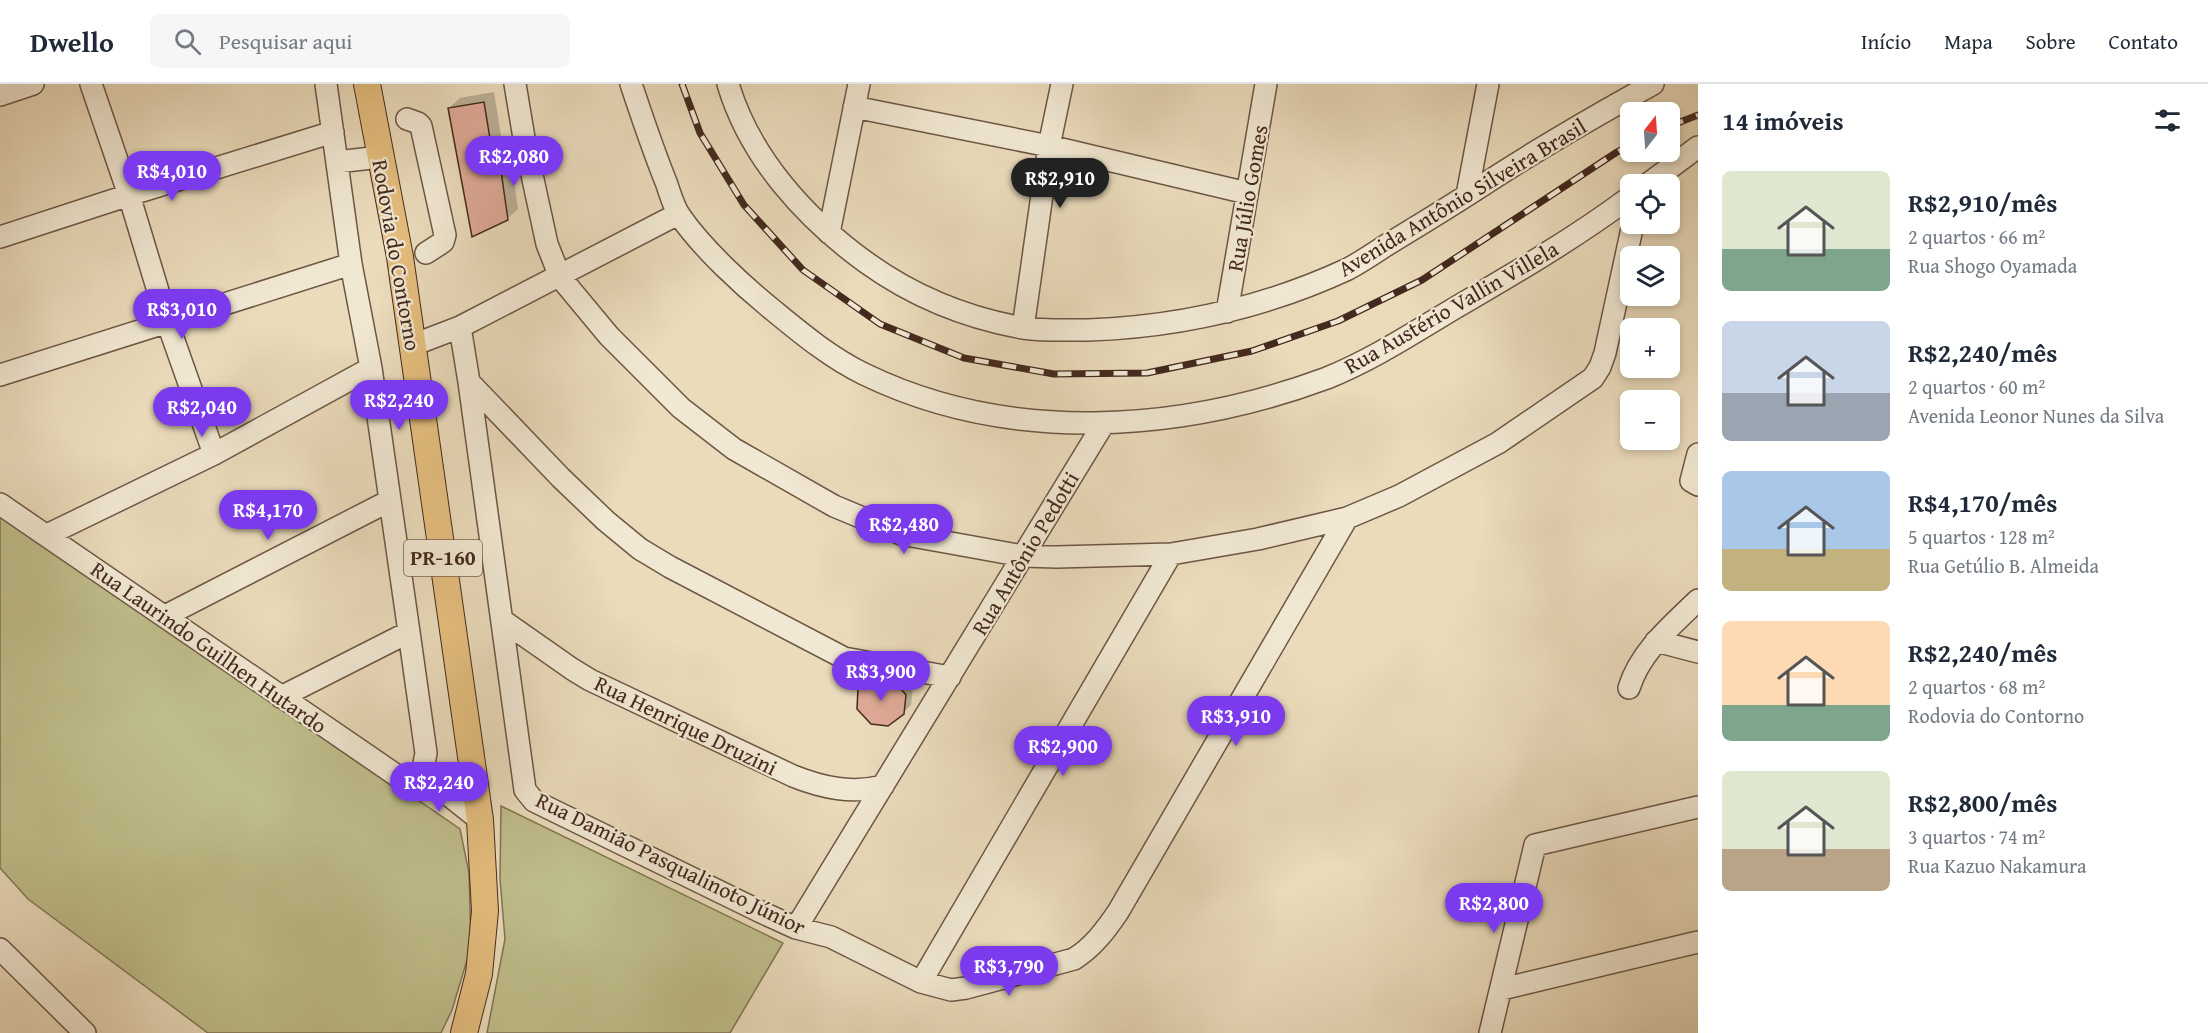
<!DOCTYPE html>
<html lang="pt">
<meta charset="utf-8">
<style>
:root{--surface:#fff;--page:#f6f6f7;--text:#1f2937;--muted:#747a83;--line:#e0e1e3;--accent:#7c3aed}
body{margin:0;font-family:"Gentium Book Plus",serif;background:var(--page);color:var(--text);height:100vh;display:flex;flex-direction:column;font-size:22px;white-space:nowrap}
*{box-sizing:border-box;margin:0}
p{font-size:20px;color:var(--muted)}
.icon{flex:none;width:33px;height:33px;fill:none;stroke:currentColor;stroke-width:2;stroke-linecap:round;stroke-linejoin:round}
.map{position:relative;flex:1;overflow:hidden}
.sheet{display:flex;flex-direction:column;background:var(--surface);width:510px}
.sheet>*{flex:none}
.needle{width:39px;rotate:17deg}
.fabs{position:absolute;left:1620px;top:18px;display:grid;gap:12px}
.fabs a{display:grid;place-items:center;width:60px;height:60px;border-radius:9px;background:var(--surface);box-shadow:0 3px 9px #0003;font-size:30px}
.price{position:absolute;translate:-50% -51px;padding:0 14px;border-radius:21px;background:var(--accent);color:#fff;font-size:20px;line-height:39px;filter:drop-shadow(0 2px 3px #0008)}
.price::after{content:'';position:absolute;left:50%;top:36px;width:18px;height:14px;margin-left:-9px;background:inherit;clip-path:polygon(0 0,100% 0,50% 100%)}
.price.active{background:#222;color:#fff}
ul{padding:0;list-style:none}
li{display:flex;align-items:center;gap:18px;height:150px;padding:0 24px}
li span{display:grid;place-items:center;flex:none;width:168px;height:120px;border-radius:9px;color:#555}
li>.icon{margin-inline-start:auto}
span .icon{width:72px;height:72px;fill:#fffc;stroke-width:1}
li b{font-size:26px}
h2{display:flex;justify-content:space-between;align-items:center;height:72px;padding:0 24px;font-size:26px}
header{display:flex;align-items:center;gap:36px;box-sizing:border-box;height:84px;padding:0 30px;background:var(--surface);border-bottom:2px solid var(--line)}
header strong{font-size:28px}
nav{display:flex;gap:33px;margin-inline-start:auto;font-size:21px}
.search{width:420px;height:54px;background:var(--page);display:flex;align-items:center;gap:15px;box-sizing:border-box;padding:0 21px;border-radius:9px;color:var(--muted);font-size:22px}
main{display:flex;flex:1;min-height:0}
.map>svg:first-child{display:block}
</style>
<header>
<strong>Dwello</strong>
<div class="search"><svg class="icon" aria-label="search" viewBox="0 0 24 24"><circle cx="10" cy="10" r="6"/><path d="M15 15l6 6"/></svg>Pesquisar aqui</div>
<nav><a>Início</a><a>Mapa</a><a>Sobre</a><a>Contato</a></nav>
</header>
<main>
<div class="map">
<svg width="1698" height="949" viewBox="0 0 1698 949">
<rect width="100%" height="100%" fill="#eadbbb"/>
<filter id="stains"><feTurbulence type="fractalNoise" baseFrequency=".00333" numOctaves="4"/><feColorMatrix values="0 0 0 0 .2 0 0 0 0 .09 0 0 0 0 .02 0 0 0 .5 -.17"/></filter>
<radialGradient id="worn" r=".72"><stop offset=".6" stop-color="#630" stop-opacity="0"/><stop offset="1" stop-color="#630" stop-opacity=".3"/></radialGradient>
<path fill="#bfbe8b" stroke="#827454" stroke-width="1.5" d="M 0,428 L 460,745 L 469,789 L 471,863 L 452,926 L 441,949 L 208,949 L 28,815 L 0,784 Z
M 501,722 L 783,859 L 730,949 L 487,949 L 505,855 L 500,795 Z"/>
<path fill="#0003" d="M 494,8 L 502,58 L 508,56 L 518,125 L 507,135 L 449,24 L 460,14 Z
M 883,587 L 901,589 L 913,603 L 911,621 L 903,629 L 860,605 Z"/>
<path fill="#dea996" stroke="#44291e" stroke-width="1.5" d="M 484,18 L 492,67 L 498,66 L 508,136 L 472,153 L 448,24 Z
M 874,594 L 894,596 L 906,611 L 904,630 L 888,642 L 871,640 L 857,625 L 858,604 Z"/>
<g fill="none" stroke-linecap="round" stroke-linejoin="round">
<g stroke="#6e5645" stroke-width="24">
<path id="minor" d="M 91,0 L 129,111 L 168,240 L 214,370
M 326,0 L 351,180 L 371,284 L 409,548 L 426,669 L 422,690
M 515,0 L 524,54 L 547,160 L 560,193 L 609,252 L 681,324 L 734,365 L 834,422 L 901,450 L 1023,472 L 1057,473 L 1171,470 L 1258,455 L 1347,434 L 1399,412 L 1498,359 L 1593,294 L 1600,283 L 1605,269 L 1633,140
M 631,0 C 642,33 653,66 666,98 C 670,109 673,122 680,132 C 702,164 743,202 774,227 C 802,250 831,274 864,290 C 1008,360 1179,349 1327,294 C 1372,276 1413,249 1455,224 C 1515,189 1575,154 1630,113
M 728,0 C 750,74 806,135 867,179 C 913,212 967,234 1023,244 C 1044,247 1067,246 1088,246 C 1178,243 1266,223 1348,185 C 1361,178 1373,170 1385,162 C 1418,142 1451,122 1483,101 C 1538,65 1595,32 1653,0
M 0,11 L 33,0
M 854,23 L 1049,62 L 1247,109
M 407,35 L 418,39 L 421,42 L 445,151 L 443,158 L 426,169
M 337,78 L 380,73
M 1648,100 L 1698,63
M 1467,111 L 1488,0
M 829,149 L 859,0
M 0,153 L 129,111 L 333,48
M 1227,228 L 1266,0
M 460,243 L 469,298 L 525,706 L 534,717 L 761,828 L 796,844 L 831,853 L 921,898 L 951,906 L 966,904 L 1074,875 C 1093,863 1105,847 1118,828 L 1347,434
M 1023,244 L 1049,62 L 1062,0
M 413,261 L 460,243 L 678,130
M 0,291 L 351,180
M 469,298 L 561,394 L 606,437 L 640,465 L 670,483 L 844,574 L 950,593
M 1698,370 L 1691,397 L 1698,401
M 0,420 L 396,691 L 409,695 L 422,690
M 47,451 L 214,370 L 371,284
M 165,532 L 389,417
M 502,536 L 572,585 L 590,596 L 793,692 C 823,704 852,710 883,702
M 1656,557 L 1698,568
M 1629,604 C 1640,568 1671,542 1698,516
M 281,613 L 409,548
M 422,690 L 480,736
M 796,844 L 1104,339
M 0,865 L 85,949
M 921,898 L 1171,470
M 1502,905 L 1698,858
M 1490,949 L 1535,761 L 1698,723"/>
</g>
<g stroke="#44291e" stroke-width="28">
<path id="major" d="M 367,0 L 400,173 L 480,736 L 485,827 L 479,890 L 464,949"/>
</g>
<use href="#minor" stroke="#f1e8d3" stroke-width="21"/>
<use href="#major" stroke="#e5be7e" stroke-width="26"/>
<g stroke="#44291e" stroke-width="7">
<path id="rail" d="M 682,0 L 700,49 L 744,121 L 803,186 L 880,240 L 964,274 L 1054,290 L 1147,289 L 1252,267 L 1338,237 L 1422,196 L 1617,68 L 1630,61
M 1670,42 L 1698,31"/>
</g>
<use href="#rail" stroke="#f1e8d3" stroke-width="4.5" stroke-dasharray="14" stroke-linecap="butt"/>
</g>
<g text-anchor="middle" stroke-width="4.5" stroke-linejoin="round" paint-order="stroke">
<rect fill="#f1e8d3" stroke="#786254" stroke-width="1.5" x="404" y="456" width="78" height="36" rx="4.5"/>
<g font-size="21" font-weight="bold" fill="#44291e">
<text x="443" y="481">PR-160</text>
</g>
<g font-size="22" fill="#44291e" stroke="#f1e8d3">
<text transform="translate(1462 113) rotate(-31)" y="8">Avenida Antônio Silveira Brasil</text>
<text transform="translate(1247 114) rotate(-80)" y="8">Rua Júlio Gomes</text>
<text transform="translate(397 171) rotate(80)" y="8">Rodovia do Contorno</text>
<text transform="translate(1451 223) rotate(-30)" y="8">Rua Austério Vallin Villela</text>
<text transform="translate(1025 469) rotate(-59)" y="8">Rua Antônio Pedotti</text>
<text transform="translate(209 563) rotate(35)" y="8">Rua Laurindo Guilhen Hutardo</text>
<text transform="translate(686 641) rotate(26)" y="8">Rua Henrique Druzini</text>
<text transform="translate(671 779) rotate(26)" y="8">Rua Damião Pasqualinoto Júnior</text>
</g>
</g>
<rect width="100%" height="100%" filter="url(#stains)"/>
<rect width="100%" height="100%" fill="url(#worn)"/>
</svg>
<div class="fabs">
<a><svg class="needle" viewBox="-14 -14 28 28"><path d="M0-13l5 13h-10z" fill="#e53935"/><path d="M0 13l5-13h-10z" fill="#747a83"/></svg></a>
<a><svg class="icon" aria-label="locate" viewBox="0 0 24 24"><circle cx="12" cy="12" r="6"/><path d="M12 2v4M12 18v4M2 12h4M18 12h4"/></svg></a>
<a><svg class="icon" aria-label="layers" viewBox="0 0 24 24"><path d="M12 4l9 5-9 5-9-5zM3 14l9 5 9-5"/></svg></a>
<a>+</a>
<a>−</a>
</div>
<b class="price" style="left:514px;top:103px">R$2,080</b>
<b class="price" style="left:172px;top:118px">R$4,010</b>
<b class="price active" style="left:1060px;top:125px">R$2,910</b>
<b class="price" style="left:182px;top:256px">R$3,010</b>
<b class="price" style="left:399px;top:347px">R$2,240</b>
<b class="price" style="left:202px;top:354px">R$2,040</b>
<b class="price" style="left:268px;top:457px">R$4,170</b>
<b class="price" style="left:904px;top:471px">R$2,480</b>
<b class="price" style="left:881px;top:618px">R$3,900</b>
<b class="price" style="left:1236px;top:663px">R$3,910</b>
<b class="price" style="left:1063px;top:693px">R$2,900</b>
<b class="price" style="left:439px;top:729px">R$2,240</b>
<b class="price" style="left:1494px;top:850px">R$2,800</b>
<b class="price" style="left:1009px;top:913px">R$3,790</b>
</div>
<section class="sheet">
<h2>14 imóveis<svg class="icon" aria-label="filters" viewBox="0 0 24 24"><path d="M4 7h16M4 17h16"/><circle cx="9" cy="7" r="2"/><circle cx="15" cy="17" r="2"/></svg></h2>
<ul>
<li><span style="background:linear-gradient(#dfe7d0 65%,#7fa58c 0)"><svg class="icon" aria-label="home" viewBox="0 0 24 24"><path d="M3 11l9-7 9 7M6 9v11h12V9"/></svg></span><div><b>R$2,910/mês</b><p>2 quartos · 66 m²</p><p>Rua Shogo Oyamada</p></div></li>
<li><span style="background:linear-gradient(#c9d6e8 60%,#9aa5b1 0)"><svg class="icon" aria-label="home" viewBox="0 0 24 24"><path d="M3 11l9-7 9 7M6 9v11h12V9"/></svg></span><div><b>R$2,240/mês</b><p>2 quartos · 60 m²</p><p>Avenida Leonor Nunes da Silva</p></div></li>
<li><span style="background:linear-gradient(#a9c7e8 65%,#c2b280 0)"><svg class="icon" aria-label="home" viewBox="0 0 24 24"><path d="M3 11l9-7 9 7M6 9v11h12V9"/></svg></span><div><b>R$4,170/mês</b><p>5 quartos · 128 m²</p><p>Rua Getúlio B. Almeida</p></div></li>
<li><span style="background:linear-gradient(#ffd9b3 70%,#7fa58c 0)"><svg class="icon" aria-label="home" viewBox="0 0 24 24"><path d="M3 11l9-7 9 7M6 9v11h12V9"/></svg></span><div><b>R$2,240/mês</b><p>2 quartos · 68 m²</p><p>Rodovia do Contorno</p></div></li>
<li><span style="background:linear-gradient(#dfe7d0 65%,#b9a48a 0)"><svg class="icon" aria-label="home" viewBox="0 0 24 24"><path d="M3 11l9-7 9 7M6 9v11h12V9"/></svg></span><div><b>R$2,800/mês</b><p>3 quartos · 74 m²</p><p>Rua Kazuo Nakamura</p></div></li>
</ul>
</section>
</main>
